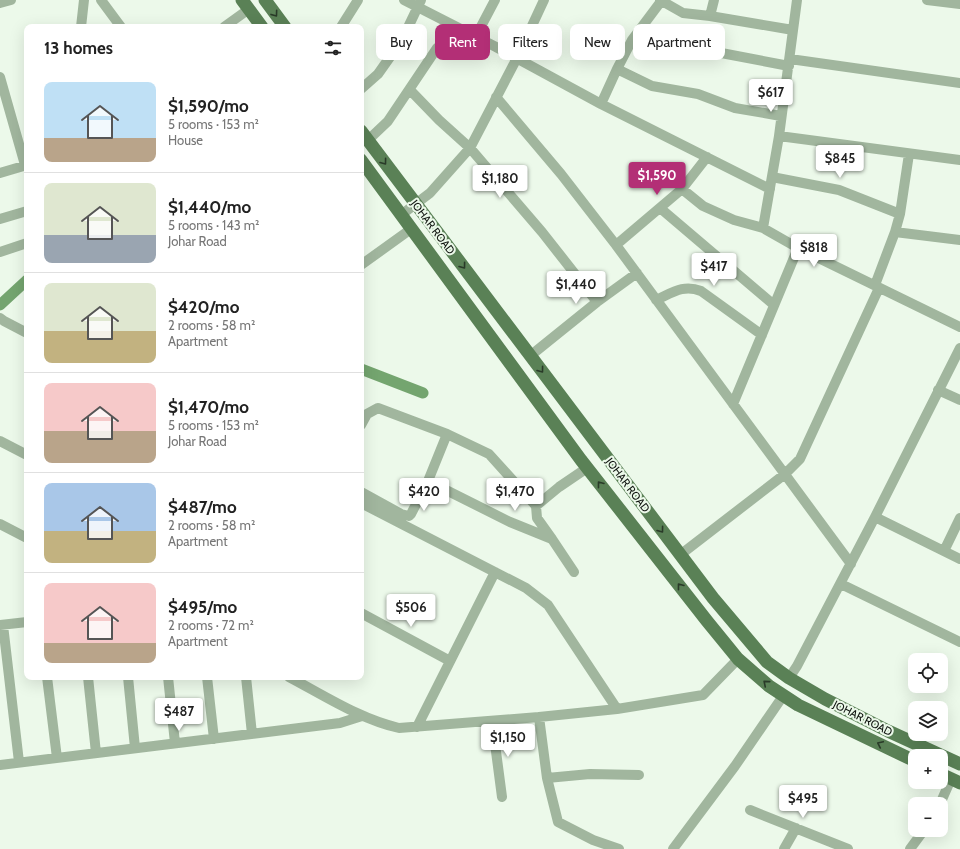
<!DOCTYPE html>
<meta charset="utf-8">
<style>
:root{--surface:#fff;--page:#f6f6f6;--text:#222;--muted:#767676;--line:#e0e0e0;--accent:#b32f76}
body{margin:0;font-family:Cabin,sans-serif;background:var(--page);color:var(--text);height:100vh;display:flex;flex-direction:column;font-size:15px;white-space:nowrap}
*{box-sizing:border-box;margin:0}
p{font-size:13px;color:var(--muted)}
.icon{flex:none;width:22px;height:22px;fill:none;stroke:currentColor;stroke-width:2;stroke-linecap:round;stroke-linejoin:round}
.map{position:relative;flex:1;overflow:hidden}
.drawer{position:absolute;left:24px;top:24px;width:340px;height:656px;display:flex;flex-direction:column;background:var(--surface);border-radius:8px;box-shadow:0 4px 16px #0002}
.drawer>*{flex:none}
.banner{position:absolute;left:376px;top:24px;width:380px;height:36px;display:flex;gap:8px}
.tools{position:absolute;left:908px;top:653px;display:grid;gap:8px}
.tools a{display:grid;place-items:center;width:40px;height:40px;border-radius:8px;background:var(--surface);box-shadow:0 4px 16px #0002;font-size:20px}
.price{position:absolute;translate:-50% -34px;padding:0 9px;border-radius:4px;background:#fff;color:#222;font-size:13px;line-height:26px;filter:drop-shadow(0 1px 2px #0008)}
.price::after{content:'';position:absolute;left:50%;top:24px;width:12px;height:9px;margin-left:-6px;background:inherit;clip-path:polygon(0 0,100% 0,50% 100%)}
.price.active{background:var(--accent);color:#fff}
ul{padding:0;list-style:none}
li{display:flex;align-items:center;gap:12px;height:100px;padding:0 20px}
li+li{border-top:1px solid var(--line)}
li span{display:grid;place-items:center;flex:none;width:112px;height:80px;border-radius:8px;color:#555}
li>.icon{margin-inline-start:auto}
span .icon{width:48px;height:48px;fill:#fffc;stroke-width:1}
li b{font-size:17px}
h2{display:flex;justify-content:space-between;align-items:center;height:48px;padding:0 20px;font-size:17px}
.pill{padding:0 14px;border-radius:8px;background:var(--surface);box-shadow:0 4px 16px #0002;font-size:14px;line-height:36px}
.pill.active{background:var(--accent);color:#fff}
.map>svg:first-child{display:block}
</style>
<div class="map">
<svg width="960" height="849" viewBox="0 0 960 849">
<rect width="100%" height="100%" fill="#ecf9ea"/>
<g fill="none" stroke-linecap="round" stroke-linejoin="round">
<path stroke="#74a56f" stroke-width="11" d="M 0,305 L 27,280
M 361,369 L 423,393"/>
<path stroke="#a1b69e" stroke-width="10" d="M 101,0 L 121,27
M 404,0 L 496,47 L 601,104 L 770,189
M 660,0 L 683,13 L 710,16 L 793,30
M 927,0 L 960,4
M 0,3 L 11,0
M 710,16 L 714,0
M 81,27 L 84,0
M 224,27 L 249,9
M 341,27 L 358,0
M 476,36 L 495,0
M 716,52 L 789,66
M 790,59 L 960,83
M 617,69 L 652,86 L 698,94 L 735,108 L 781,116
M 0,77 L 25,165
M 361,89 L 378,74 L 402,40 L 421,0
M 410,90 L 439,120 L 470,148 L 542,232 L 597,302
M 496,97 L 561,174 L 616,245 L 851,564
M 601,104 L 617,69 L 632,40 L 662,0
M 779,136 L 960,160
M 368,140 L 388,121 L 437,48
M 0,173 L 27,165
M 772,177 L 839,190 L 900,214
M 682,189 L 703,206 L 734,220 L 763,228 L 798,248 L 960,327
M 660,208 L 774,305
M 401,215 L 430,193 L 470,148 L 517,58 L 544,0
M 0,219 L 27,211
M 763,228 L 779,136 L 797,0
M 895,232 L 960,240
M 616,245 L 682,189 L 707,157
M 0,252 L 27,243
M 361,265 L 411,229
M 875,285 L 895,232 L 900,214 L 909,154
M 656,300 C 672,293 683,284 701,291 L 762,335
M 0,318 L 4,321 L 27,333
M 530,356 L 597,302 L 637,273
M 938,390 L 960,400
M 733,404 L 798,248
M 361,425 L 367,414 L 378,408 L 447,434 L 489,454 L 536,506 L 537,518 L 552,539
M 0,441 L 27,455
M 428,481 L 510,522 L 552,539 L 574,572
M 361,492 L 401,514 L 409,516 L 411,514 L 428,481 L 447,434
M 361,503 L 526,588 L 548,605 L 617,709
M 536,506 L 559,487 L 587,468
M 875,517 L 960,559
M 0,524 L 27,538
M 944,551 L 960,518
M 680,555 L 785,474 L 800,459 L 879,288
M 841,584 L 960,642
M 361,613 L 450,661
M 0,625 L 27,622
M 3,625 L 19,762
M 47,677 L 57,758
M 88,677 L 96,753
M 128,677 L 135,748
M 168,677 L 175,743
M 207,677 L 214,739
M 246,677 L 252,734
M 289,677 C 325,696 360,719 399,728 L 539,717 L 617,709 L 703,695 L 738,659
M 789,678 L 797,666 L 875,517 L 960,348
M 539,717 L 547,778 L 558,822 L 593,840 L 619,849
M 492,721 L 502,797
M 417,727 L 495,572
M 0,765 L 340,723 L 362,716
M 547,778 L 590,774 L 639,775
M 940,804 L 951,779
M 750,810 L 848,849
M 673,849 L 735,766 L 783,696
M 784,849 L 796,828
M 910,849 L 924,830"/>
<path stroke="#5a8156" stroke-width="13" d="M 242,0 L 262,27
M 265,0 L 285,27
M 361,131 L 713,598 L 767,662 L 789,678 L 825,699 L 888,731 L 960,764
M 361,160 L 581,460 L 707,621 L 738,659 L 769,686 L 798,705 L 915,761
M 941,774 L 960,783"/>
</g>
<defs><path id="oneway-chevron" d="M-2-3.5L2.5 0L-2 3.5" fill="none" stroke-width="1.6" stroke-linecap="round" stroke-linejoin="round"/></defs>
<g stroke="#293a28">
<use href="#oneway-chevron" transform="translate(275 14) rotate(54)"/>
<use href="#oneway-chevron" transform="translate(384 162) rotate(53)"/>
<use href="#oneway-chevron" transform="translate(463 266) rotate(53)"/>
<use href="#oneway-chevron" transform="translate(541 370) rotate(53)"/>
<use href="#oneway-chevron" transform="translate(600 484) rotate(-128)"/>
<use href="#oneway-chevron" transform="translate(661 530) rotate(53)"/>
<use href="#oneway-chevron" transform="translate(680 586) rotate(-128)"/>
<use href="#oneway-chevron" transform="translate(766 683) rotate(-140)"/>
<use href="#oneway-chevron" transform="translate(880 744) rotate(-155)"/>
</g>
<g text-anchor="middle" stroke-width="4" stroke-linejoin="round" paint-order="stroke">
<g font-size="11" fill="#0f130f" stroke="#ecf9ea">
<text transform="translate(433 227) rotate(53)" y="4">JOHAR ROAD</text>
<text transform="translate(628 485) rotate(53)" y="4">JOHAR ROAD</text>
<text transform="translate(863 718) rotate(27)" y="4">JOHAR ROAD</text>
</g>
</g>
</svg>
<div class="tools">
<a><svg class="icon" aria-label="locate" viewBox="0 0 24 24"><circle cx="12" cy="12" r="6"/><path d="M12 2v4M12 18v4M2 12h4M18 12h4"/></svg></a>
<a><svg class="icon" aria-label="layers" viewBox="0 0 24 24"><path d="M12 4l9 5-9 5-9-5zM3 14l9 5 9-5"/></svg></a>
<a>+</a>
<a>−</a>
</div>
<b class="price" style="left:771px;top:113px">$617</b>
<b class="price" style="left:840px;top:179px">$845</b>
<b class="price active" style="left:657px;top:196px">$1,590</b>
<b class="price" style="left:500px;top:199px">$1,180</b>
<b class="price" style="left:814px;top:268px">$818</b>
<b class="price" style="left:714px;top:287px">$417</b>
<b class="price" style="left:576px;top:305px">$1,440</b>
<b class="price" style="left:424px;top:512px">$420</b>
<b class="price" style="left:515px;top:512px">$1,470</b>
<b class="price" style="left:411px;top:628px">$506</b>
<b class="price" style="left:179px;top:732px">$487</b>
<b class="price" style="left:508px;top:758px">$1,150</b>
<b class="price" style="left:803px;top:819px">$495</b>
<div class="banner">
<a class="pill">Buy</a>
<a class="pill active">Rent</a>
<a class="pill">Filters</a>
<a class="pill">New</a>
<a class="pill">Apartment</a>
</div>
<section class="drawer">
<h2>13 homes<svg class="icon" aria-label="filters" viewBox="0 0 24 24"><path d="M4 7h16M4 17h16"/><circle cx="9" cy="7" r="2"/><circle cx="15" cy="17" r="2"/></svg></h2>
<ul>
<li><span style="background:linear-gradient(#bfe0f5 70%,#b9a48a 0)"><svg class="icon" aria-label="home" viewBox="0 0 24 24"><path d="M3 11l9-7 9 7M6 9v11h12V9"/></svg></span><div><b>$1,590/mo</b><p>5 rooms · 153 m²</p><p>House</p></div></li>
<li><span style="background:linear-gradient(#dfe7d0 65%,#9aa5b1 0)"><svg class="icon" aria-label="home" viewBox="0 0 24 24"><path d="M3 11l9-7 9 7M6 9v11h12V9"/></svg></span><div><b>$1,440/mo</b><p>5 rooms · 143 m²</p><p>Johar Road</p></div></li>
<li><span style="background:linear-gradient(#dfe7d0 60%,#c2b280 0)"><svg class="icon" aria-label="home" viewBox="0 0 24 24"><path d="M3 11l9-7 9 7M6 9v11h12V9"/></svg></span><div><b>$420/mo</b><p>2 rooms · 58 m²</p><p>Apartment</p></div></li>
<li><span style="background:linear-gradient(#f6c9c9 60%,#b9a48a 0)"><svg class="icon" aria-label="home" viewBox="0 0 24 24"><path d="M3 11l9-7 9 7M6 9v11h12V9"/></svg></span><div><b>$1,470/mo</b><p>5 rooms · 153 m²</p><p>Johar Road</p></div></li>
<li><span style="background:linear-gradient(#a9c7e8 60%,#c2b280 0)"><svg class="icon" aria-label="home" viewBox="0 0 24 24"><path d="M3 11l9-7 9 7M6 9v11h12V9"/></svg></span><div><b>$487/mo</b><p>2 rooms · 58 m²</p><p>Apartment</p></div></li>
<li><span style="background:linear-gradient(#f6c9c9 75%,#b9a48a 0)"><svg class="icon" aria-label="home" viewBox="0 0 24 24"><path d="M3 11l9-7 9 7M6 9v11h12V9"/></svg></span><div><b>$495/mo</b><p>2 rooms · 72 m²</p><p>Apartment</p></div></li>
</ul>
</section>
</div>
